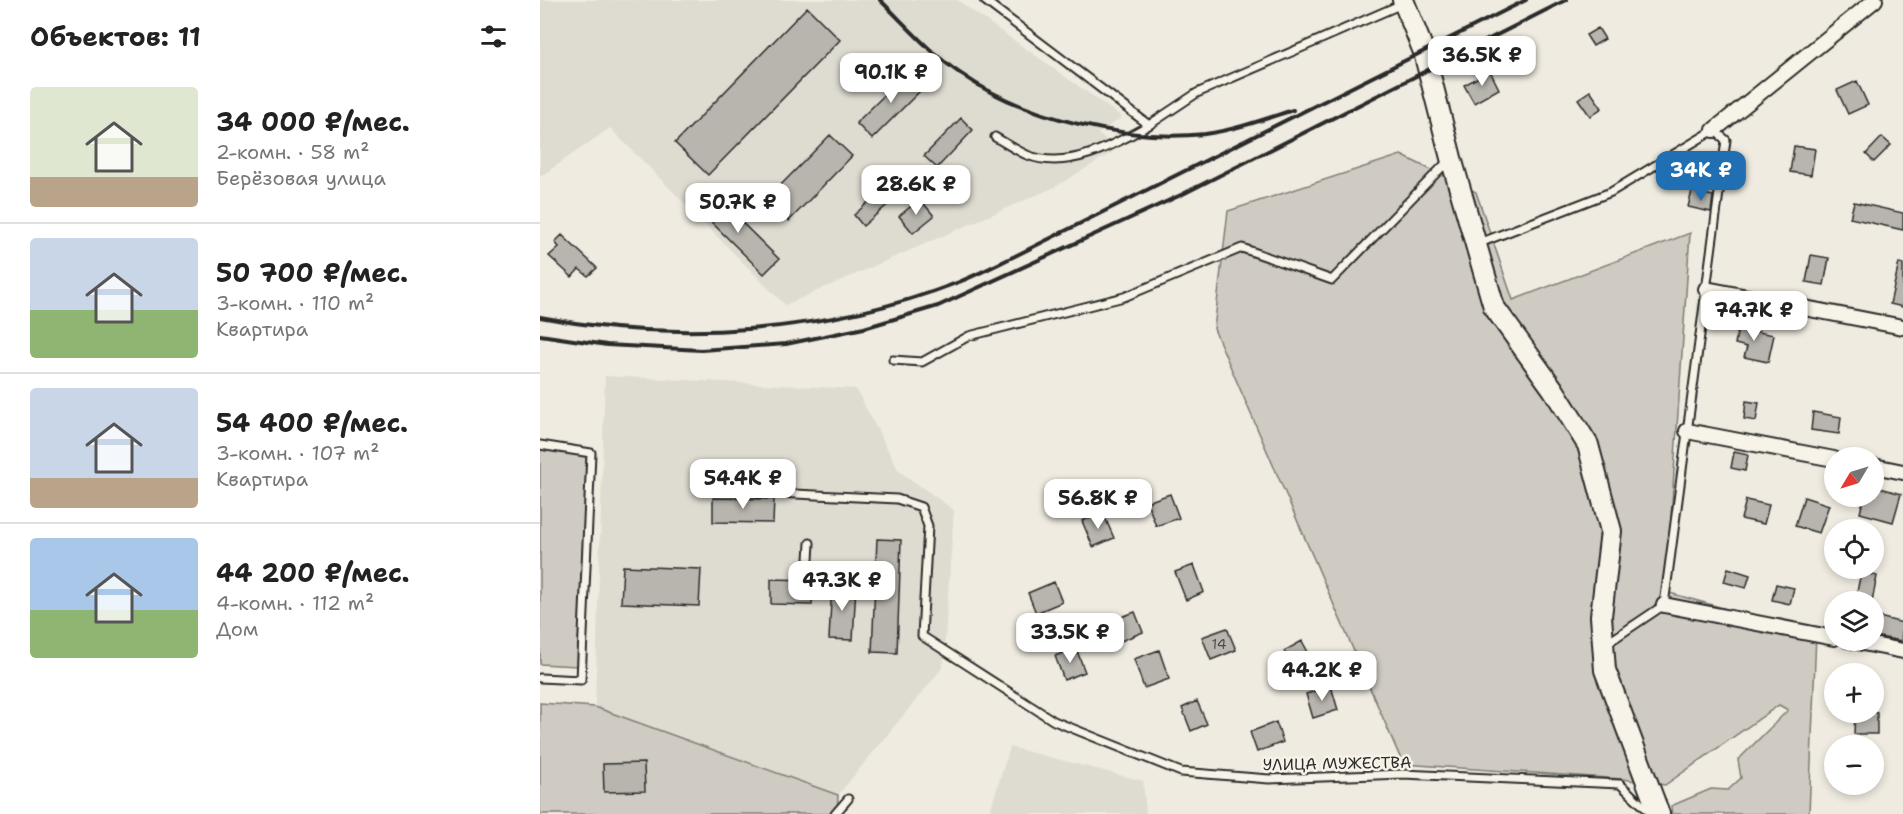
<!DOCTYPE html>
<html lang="ru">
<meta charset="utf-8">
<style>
:root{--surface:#fff;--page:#f6f6f6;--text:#222;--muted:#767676;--line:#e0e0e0;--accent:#1f6fb2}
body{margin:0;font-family:"Shantell Sans",sans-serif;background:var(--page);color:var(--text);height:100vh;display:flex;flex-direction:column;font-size:22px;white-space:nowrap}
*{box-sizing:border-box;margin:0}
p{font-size:20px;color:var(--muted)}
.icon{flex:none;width:33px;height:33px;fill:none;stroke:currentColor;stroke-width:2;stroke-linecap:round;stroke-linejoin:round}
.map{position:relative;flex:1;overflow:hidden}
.panel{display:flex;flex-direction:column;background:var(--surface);width:540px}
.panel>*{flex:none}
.needle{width:39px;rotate:232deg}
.buttons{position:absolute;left:1284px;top:447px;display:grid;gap:12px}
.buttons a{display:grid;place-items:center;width:60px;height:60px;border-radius:50%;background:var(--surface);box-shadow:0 3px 9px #0003;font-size:30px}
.price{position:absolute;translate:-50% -51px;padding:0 14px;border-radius:12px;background:#fff;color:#222;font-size:20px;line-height:39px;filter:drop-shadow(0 2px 3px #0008)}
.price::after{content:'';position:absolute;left:50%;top:36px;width:18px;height:14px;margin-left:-9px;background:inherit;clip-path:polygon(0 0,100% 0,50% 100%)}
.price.on{background:var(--accent);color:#fff}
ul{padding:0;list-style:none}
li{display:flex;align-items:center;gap:18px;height:150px;padding:0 30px}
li+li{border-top:2px solid var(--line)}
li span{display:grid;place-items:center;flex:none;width:168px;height:120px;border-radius:6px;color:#555}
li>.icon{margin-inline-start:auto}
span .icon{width:72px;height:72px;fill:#fffc;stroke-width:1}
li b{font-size:26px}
h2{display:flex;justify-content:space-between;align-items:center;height:72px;padding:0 30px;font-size:26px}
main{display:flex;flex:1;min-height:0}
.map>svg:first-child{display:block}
</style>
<main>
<section class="panel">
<h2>Объектов: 11<svg class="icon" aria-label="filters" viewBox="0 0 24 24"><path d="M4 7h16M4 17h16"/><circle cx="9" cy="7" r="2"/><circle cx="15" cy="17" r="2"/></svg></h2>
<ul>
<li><span style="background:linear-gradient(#dfe7d0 75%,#b9a48a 0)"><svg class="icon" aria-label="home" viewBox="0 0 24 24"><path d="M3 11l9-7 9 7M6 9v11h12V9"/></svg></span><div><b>34 000 ₽/мес.</b><p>2-комн. · 58 m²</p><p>Берёзовая улица</p></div></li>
<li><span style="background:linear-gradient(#c9d6e8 60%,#8fb573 0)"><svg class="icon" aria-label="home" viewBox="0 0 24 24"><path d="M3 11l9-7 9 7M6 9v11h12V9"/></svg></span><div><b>50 700 ₽/мес.</b><p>3-комн. · 110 m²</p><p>Квартира</p></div></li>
<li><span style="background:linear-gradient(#c9d6e8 75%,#b9a48a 0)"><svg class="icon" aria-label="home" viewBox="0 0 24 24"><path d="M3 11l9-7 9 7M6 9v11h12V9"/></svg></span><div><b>54 400 ₽/мес.</b><p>3-комн. · 107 m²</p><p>Квартира</p></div></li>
<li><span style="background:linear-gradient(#a9c7e8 60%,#8fb573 0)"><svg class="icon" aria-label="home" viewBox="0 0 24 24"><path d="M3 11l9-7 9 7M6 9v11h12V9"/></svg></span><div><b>44 200 ₽/мес.</b><p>4-комн. · 112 m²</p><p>Дом</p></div></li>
</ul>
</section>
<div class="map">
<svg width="1363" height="814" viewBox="0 0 1363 814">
<rect width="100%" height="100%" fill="#efebe0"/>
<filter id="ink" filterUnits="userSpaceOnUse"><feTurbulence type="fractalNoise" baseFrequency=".0167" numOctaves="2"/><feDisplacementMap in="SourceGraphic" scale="12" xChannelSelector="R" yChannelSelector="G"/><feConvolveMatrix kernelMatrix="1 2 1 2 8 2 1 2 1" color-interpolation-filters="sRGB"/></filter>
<g filter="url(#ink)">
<path fill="#dedbd1" d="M 0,0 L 417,0 L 582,117 L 558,134 L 579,148 L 515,187 L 245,305 L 70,128 L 0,177 Z
M 65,376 L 316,389 L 359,471 L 414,510 L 403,667 L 298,795 L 55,707 Z
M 470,747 L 603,781 L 606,814 L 449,814 Z"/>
<path fill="#cfcbc2" stroke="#7d7b76" stroke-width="1.5" d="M 861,155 L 936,192 L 973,300 L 1150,233 L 1126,592 L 1276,634 L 1269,814 L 1132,814 L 1131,806 L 1171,789 L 1188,790 L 1201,778 L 1198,760 L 1248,710 L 1239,705 L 1125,785 L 1082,779 L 863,764 L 674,329 L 688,211 Z
M 0,448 L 47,456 L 37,666 L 0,664 Z
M 0,703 L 55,707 L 298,795 L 297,814 L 0,814 Z"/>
<path fill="#b8b5ae" stroke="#2b2b2b" stroke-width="1.5" d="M 267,7 L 300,40 L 168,175 L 135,143 Z
M 1058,28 L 1065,39 L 1053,46 L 1046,35 Z
M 371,69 L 386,85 L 332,139 L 316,123 Z
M 950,71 L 959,89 L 934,103 L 924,85 Z
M 1317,81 L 1328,105 L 1308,114 L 1297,90 Z
M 1050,91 L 1062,108 L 1050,116 L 1038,99 Z
M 421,118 L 433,130 L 397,168 L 384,156 Z
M 290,135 L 312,156 L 249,221 L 227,199 Z
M 1342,137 L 1351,145 L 1334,162 L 1326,154 Z
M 1254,146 L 1275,149 L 1271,175 L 1250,172 Z
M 342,190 L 352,201 L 323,226 L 314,215 Z
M 1152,191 L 1173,196 L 1171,212 L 1148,207 Z
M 172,193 L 239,259 L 224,274 L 157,208 Z
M 380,199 L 394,216 L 373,233 L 359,216 Z
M 1314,202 L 1363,213 L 1363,230 L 1310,218 Z
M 22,235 L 57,268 L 48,276 L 39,269 L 32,277 L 9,256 L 19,247 L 15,242 Z
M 1271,255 L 1289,258 L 1284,285 L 1266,282 Z
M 1359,263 L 1363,264 L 1363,307 L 1350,304 Z
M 1199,322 L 1214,325 L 1213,331 L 1234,335 L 1228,362 L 1204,357 L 1207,347 L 1195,344 Z
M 1206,401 L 1219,403 L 1216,421 L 1204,419 Z
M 1273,412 L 1301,417 L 1299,434 L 1271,430 Z
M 1194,452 L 1208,455 L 1205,471 L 1191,468 Z
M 1334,486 L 1361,494 L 1353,522 L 1320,513 L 1324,496 L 1334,496 Z
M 630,494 L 639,518 L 616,526 L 607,502 Z
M 1264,497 L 1289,505 L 1279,533 L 1255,526 Z
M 173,498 L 234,499 L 233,523 L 173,522 Z
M 1206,500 L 1229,505 L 1224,524 L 1201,519 Z
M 563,513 L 574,538 L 553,547 L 542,521 Z
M 337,539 L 361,540 L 357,653 L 332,652 Z
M 654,565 L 664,592 L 646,600 L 635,572 Z
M 83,566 L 161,569 L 159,606 L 81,603 Z
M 1188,568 L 1210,575 L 1206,588 L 1184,582 Z
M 1321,572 L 1337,576 L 1332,602 L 1315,602 Z
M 231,579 L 273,580 L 272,605 L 231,604 Z
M 514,582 L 522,602 L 496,613 L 488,593 Z
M 292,584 L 316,585 L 313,640 L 289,639 Z
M 1236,584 L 1254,588 L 1250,604 L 1232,600 Z
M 595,612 L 603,632 L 581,641 L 573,620 Z
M 1339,617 L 1363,623 L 1361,641 L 1334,636 Z
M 687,628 L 696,650 L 671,660 L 662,637 Z
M 762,641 L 774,663 L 756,672 L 744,651 Z
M 536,648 L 545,672 L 524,680 L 515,656 Z
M 619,650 L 629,679 L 604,688 L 594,659 Z
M 791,686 L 798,710 L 773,718 L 766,694 Z
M 657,701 L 667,724 L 651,731 L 642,708 Z
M 1315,712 L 1337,712 L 1337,734 L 1314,734 Z
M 736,722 L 743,742 L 717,752 L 710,732 Z
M 104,763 L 105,791 L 64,792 L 63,764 Z"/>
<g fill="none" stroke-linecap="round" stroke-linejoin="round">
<g stroke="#2b2b2b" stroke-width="11">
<path id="lane" d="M 444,0 L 609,125 L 657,93 L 862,4
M 455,137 C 465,143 476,150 487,155 C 528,171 574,145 609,125
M 937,244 L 1071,192 L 1174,130 L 1186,140 L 1124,605 L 1066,644
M 353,360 L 382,362 L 429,336 L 584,297 L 702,248 L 792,280 L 909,160
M 0,445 L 51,453 L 41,680 L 0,678
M 176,490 L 357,499 L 381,507 L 388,526 L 382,636 L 514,721 L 641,772 L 729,779 L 863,774 L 1080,784 L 1112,814
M 268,576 L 270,543
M 295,814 L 308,799"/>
</g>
<g stroke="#2b2b2b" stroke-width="18">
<path id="street" d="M 1174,130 L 1335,0
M 1166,289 L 1363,327
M 1147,431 L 1294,459
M 1334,466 L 1363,472
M 1124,605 L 1294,638
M 1308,640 L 1363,651"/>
</g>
<g stroke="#2b2b2b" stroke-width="24">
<path id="secondary" d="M 863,0 L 884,52 L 911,158 L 954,307 L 1013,389 L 1048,445 L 1071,531 L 1061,616 L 1065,670 L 1119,814"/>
</g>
<use href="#lane" stroke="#f7f3e8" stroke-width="7"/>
<use href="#street" stroke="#f7f3e8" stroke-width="14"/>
<use href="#secondary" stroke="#f7f3e8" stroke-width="20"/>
<path stroke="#2b2b2b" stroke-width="4" d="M 340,0 C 366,25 391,54 421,74 C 485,119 588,142 665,134 C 695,130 725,119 753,110
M 0,317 C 137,344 288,333 419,282 C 439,274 458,264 477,255 L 986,0
M 0,335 L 67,345 L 161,350 L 246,344 L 324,328 L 398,306 L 643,194 L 1026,0"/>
</g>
</g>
<g text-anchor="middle" stroke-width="5" stroke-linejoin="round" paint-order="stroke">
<g font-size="14" fill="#4e4e4c">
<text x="679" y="649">14</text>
</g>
<g font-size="16" fill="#2b2b2b" stroke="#f7f3e8">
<text transform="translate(797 763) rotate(-1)" y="6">УЛИЦА МУЖЕСТВА</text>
</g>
</g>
</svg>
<div class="buttons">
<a><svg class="needle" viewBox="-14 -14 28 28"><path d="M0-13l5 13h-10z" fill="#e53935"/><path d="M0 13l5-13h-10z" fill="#767676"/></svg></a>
<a><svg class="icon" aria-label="locate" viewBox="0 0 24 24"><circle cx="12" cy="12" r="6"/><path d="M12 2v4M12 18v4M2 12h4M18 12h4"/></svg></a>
<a><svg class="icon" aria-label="layers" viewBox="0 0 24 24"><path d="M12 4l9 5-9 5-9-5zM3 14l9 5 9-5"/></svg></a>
<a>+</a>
<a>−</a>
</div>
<b class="price" style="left:942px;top:87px">36.5K ₽</b>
<b class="price" style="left:351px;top:104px">90.1K ₽</b>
<b class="price on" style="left:1161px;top:202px">34K ₽</b>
<b class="price" style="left:376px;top:216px">28.6K ₽</b>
<b class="price" style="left:198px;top:234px">50.7K ₽</b>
<b class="price" style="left:1214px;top:342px">74.7K ₽</b>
<b class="price" style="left:203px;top:510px">54.4K ₽</b>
<b class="price" style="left:558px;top:530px">56.8K ₽</b>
<b class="price" style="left:302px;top:612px">47.3K ₽</b>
<b class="price" style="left:530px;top:664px">33.5K ₽</b>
<b class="price" style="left:782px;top:702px">44.2K ₽</b>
</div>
</main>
